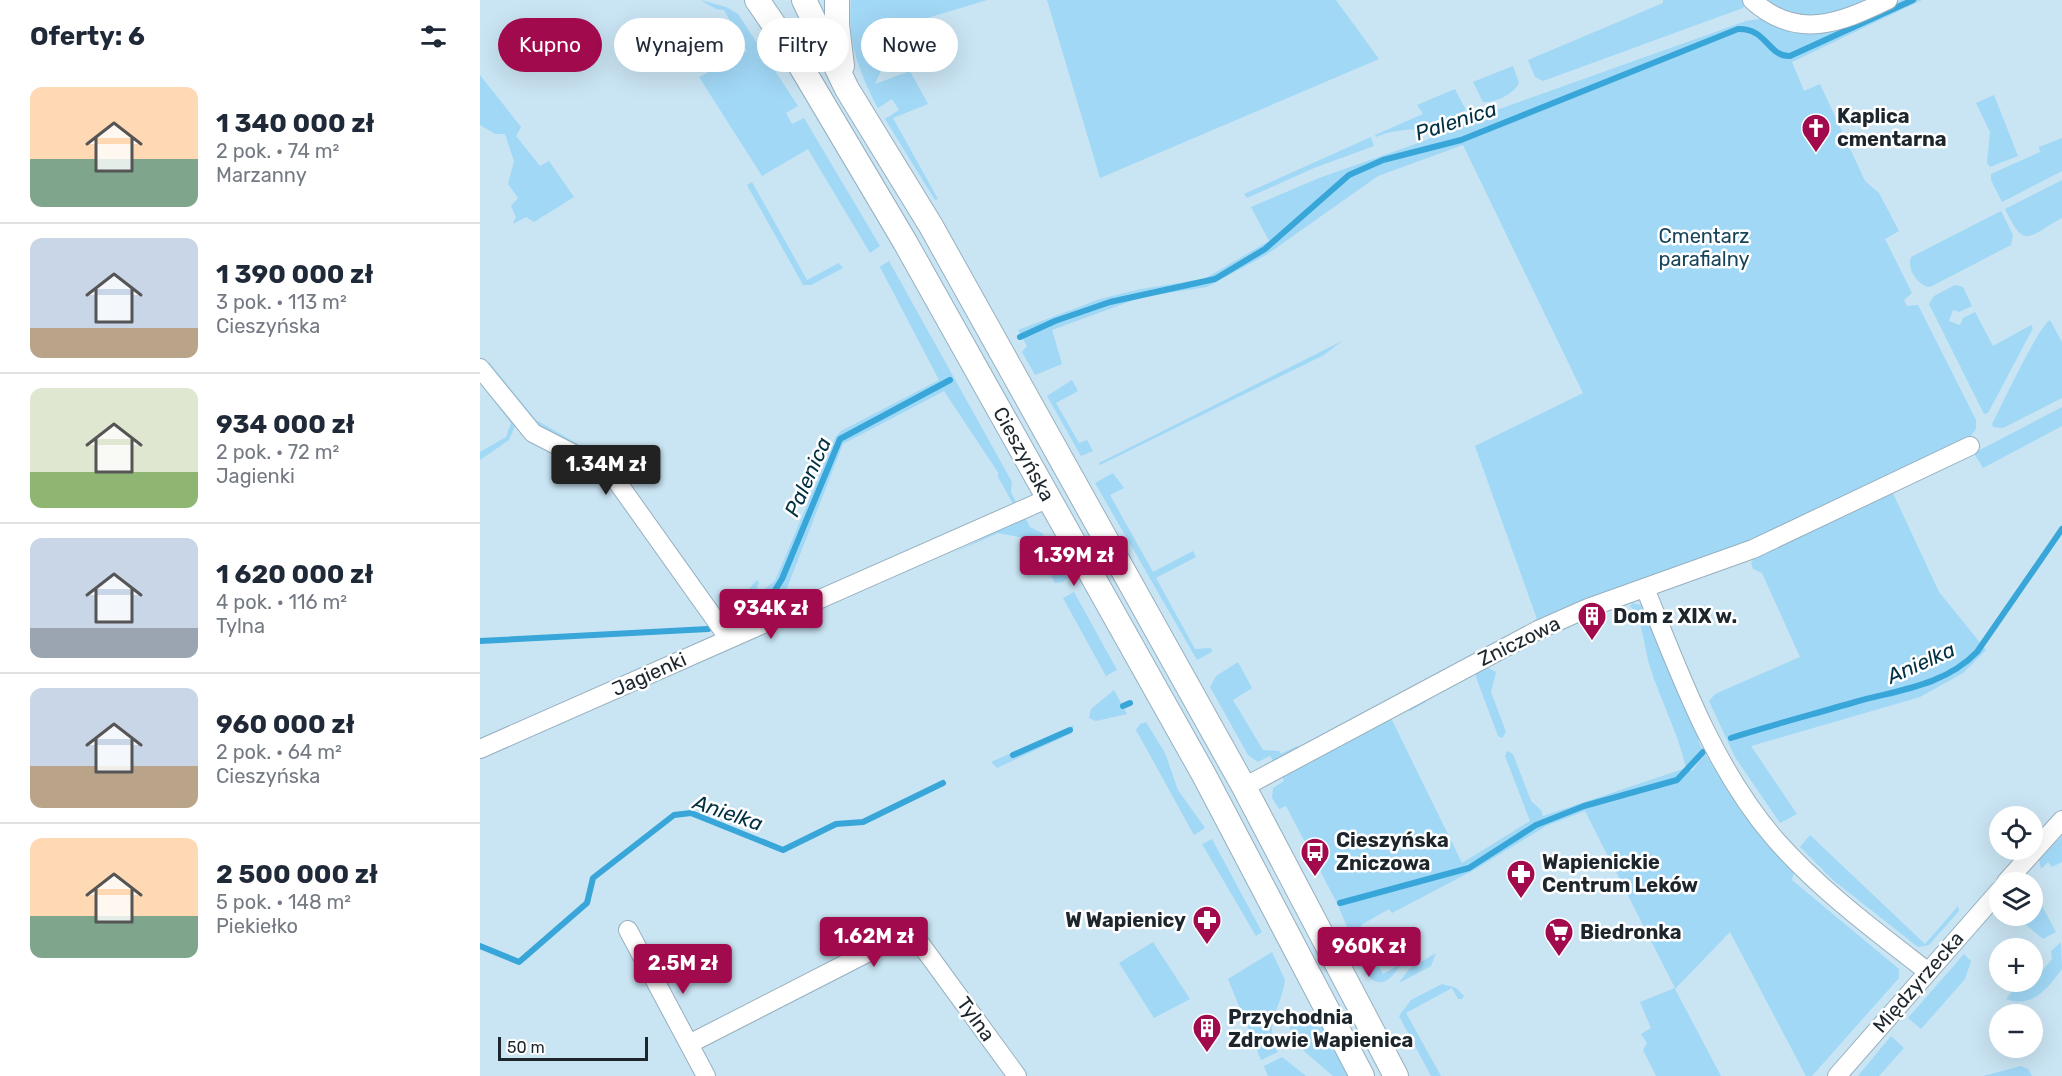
<!DOCTYPE html>
<html lang="pl">
<meta charset="utf-8">
<style>
:root{--surface:#fff;--page:#f6f6f7;--text:#1f2937;--muted:#747a83;--line:#e0e1e3;--accent:#a10a4c}
body{margin:0;font-family:Rubik,sans-serif;background:var(--page);color:var(--text);height:100vh;display:flex;flex-direction:column;font-size:22px;white-space:nowrap}
*{box-sizing:border-box;margin:0}
p{font-size:20px;color:var(--muted)}
.icon{flex:none;width:33px;height:33px;fill:none;stroke:currentColor;stroke-width:2;stroke-linecap:round;stroke-linejoin:round}
.map{position:relative;flex:1;overflow:hidden}
.sheet{display:flex;flex-direction:column;background:var(--surface);width:480px}
.sheet>*{flex:none}
.top-card{position:absolute;left:18px;top:18px;width:570px;height:54px;display:flex;gap:12px}
.tools{position:absolute;left:1509px;top:806px;display:grid;gap:12px}
.tools a{display:grid;place-items:center;width:54px;height:54px;border-radius:50%;background:var(--surface);box-shadow:0 6px 24px #0002;font-size:30px}
.scale{position:absolute;left:18px;bottom:15px;width:150px;box-sizing:border-box;padding-left:6px;border:3px solid #1c262c;border-top:0;font-size:16px;line-height:21px;white-space:nowrap;color:#1c262c;-webkit-text-stroke:4px #fff;paint-order:stroke}
.price{position:absolute;translate:-50% -51px;padding:0 14px;border-radius:6px;background:var(--accent);color:#fff;font-size:20px;line-height:39px;filter:drop-shadow(0 2px 3px #0008)}
.price::after{content:'';position:absolute;left:50%;top:36px;width:18px;height:14px;margin-left:-9px;background:inherit;clip-path:polygon(0 0,100% 0,50% 100%)}
.price.current{background:#222;color:#fff}
ul{padding:0;list-style:none}
li{display:flex;align-items:center;gap:18px;height:150px;padding:0 30px}
li+li{border-top:2px solid var(--line)}
li span{display:grid;place-items:center;flex:none;width:168px;height:120px;border-radius:12px;color:#555}
li>.icon{margin-inline-start:auto}
span .icon{width:72px;height:72px;fill:#fffc;stroke-width:1}
li b{font-size:26px}
h2{display:flex;justify-content:space-between;align-items:center;height:72px;padding:0 30px;font-size:26px}
.chip{padding:0 21px;border-radius:27px;background:var(--surface);box-shadow:0 6px 24px #0002;font-size:21px;line-height:54px}
.chip.current{background:var(--accent);color:#fff}
main{display:flex;flex:1;min-height:0}
.map>svg:first-child{display:block}
</style>
<main>
<section class="sheet">
<h2>Oferty: 6<svg class="icon" aria-label="filters" viewBox="0 0 24 24"><path d="M4 7h16M4 17h16"/><circle cx="9" cy="7" r="2"/><circle cx="15" cy="17" r="2"/></svg></h2>
<ul>
<li><span style="background:linear-gradient(#ffd9b3 60%,#7fa58c 0)"><svg class="icon" aria-label="home" viewBox="0 0 24 24"><path d="M3 11l9-7 9 7M6 9v11h12V9"/></svg></span><div><b>1 340 000 zł</b><p>2 pok. · 74 m²</p><p>Marzanny</p></div></li>
<li><span style="background:linear-gradient(#c9d6e8 75%,#b9a48a 0)"><svg class="icon" aria-label="home" viewBox="0 0 24 24"><path d="M3 11l9-7 9 7M6 9v11h12V9"/></svg></span><div><b>1 390 000 zł</b><p>3 pok. · 113 m²</p><p>Cieszyńska</p></div></li>
<li><span style="background:linear-gradient(#dfe7d0 70%,#8fb573 0)"><svg class="icon" aria-label="home" viewBox="0 0 24 24"><path d="M3 11l9-7 9 7M6 9v11h12V9"/></svg></span><div><b>934 000 zł</b><p>2 pok. · 72 m²</p><p>Jagienki</p></div></li>
<li><span style="background:linear-gradient(#c9d6e8 75%,#9aa5b1 0)"><svg class="icon" aria-label="home" viewBox="0 0 24 24"><path d="M3 11l9-7 9 7M6 9v11h12V9"/></svg></span><div><b>1 620 000 zł</b><p>4 pok. · 116 m²</p><p>Tylna</p></div></li>
<li><span style="background:linear-gradient(#c9d6e8 65%,#b9a48a 0)"><svg class="icon" aria-label="home" viewBox="0 0 24 24"><path d="M3 11l9-7 9 7M6 9v11h12V9"/></svg></span><div><b>960 000 zł</b><p>2 pok. · 64 m²</p><p>Cieszyńska</p></div></li>
<li><span style="background:linear-gradient(#ffd9b3 65%,#7fa58c 0)"><svg class="icon" aria-label="home" viewBox="0 0 24 24"><path d="M3 11l9-7 9 7M6 9v11h12V9"/></svg></span><div><b>2 500 000 zł</b><p>5 pok. · 148 m²</p><p>Piekiełko</p></div></li>
</ul>
</section>
<div class="map">
<svg width="1582" height="1076" viewBox="0 0 1582 1076">
<rect width="100%" height="100%" fill="#c9e4f3"/>
<path fill="#a1d8f6" d="M 220,0 L 246,7 L 258,14 L 318,106 L 306,113 L 312,124 L 324,118 L 400,246 L 390,253 L 328,149 L 282,176 L 219,77 L 267,51 L 244,10 L 236,9 Z
M 371,0 L 507,0 L 421,26 L 395,84 L 430,71 L 448,104 L 413,118 L 458,199 L 455,200 L 405,119 L 419,110 L 412,99 L 398,108 C 379,72 367,41 371,0 Z
M 567,0 L 856,0 L 899,59 L 620,178 Z
M 1183,0 L 1264,0 L 1265,5 L 1263,8 L 1063,81 L 1055,77 L 1048,60 L 1183,3 Z
M 1280,0 L 1395,0 L 1373,12 L 1324,19 Z
M 1421,0 L 1442,0 L 1312,62 L 1324,91 L 1340,84 L 1385,181 L 1399,193 L 1419,231 L 1405,239 L 1432,293 L 1424,300 L 1427,306 L 1438,305 L 1496,420 L 1496,429 L 1487,441 L 1392,485 L 1387,484 L 1375,490 L 1374,494 L 1273,541 L 1216,563 L 1214,560 L 1208,562 L 1058,624 L 1053,622 L 1057,619 L 995,446 L 1103,393 L 983,145 L 898,176 L 786,255 L 727,287 L 662,297 L 572,330 L 582,364 L 555,375 L 542,352 L 547,346 L 538,330 L 620,299 L 661,289 L 724,279 L 789,241 L 771,207 L 839,178 L 944,141 L 983,122 L 1266,21 L 1280,19 L 1298,23 L 1381,19 Z
M 1033,66 L 1039,83 C 1034,94 1015,103 1003,102 L 993,82 Z
M 0,75 L 41,127 L 36,136 L 60,166 L 69,161 L 94,197 L 54,222 L 46,217 L 33,224 L 36,217 L 31,206 L 38,198 L 28,184 L 34,161 L 25,134 L 15,134 L 0,125 Z
M 975,89 L 986,110 C 975,116 964,124 952,127 C 931,131 917,128 896,137 L 895,135 L 943,114 L 937,105 Z
M 1514,95 L 1538,156 L 1510,167 L 1507,163 L 1510,132 L 1496,103 Z
M 891,137 L 894,146 L 834,168 L 767,198 L 764,194 Z
M 1582,138 L 1582,171 L 1522,202 L 1511,180 L 1511,174 L 1560,152 L 1559,147 Z
M 1582,180 L 1582,218 C 1547,237 1545,250 1525,209 Z
M 272,182 L 327,280 L 359,263 L 363,268 L 331,285 L 323,285 L 267,185 Z
M 1521,211 L 1533,235 L 1531,245 L 1452,286 L 1448,287 C 1436,283 1427,269 1431,257 Z
M 409,261 L 532,482 L 531,492 L 536,502 L 533,504 L 517,475 L 519,474 L 464,391 L 363,444 L 300,606 L 288,612 C 281,604 280,600 283,590 L 295,581 L 356,436 L 361,431 L 459,380 L 400,267 L 396,269 Z
M 1475,285 L 1483,287 L 1492,306 L 1479,312 L 1473,310 L 1469,321 L 1480,325 L 1483,318 L 1495,312 L 1513,346 L 1551,325 L 1553,328 L 1508,413 L 1504,414 L 1449,304 L 1454,296 Z
M 1570,320 L 1582,342 L 1582,398 L 1523,428 L 1513,427 L 1512,424 C 1521,407 1558,327 1570,320 Z
M 862,341 L 844,355 L 620,465 L 619,463 Z
M 9,362 L 56,420 L 110,451 L 107,453 L 58,429 L 5,366 Z
M 592,380 L 598,391 L 576,403 L 599,443 L 607,440 L 613,451 L 601,456 L 567,396 Z
M 8,394 L 35,426 L 29,440 L 0,460 L 0,452 L 26,437 L 31,423 Z
M 1582,407 L 1582,426 L 1503,468 L 1494,453 Z
M 633,473 L 644,488 L 630,495 L 673,572 L 713,551 L 716,557 L 676,578 L 715,649 L 731,648 L 732,652 L 717,660 L 615,483 Z
M 1411,489 L 1459,592 L 1506,650 L 1483,673 L 1440,697 L 1271,746 L 1317,814 L 1300,823 L 1255,757 L 1229,701 L 1235,694 L 1320,657 L 1282,573 L 1273,569 L 1271,563 L 1274,558 Z
M 545,517 L 550,527 L 562,533 L 587,578 L 583,582 L 575,583 L 550,539 L 518,533 L 473,553 Z
M 187,535 L 248,620 L 270,612 L 264,594 L 277,580 L 279,583 L 272,599 L 274,616 L 251,623 L 246,622 Z
M 594,592 L 637,670 L 626,676 L 583,598 Z
M 1153,603 L 1161,605 L 1164,610 L 1221,738 L 1218,740 L 1222,749 L 1206,768 L 1212,771 L 1225,754 L 1283,840 L 1314,872 L 1312,880 L 1419,969 L 1419,978 L 1332,1076 L 1326,1076 L 1250,932 L 1195,989 L 1241,1076 L 1176,1076 L 1163,1050 L 1167,1043 L 1161,1034 L 1171,1028 L 1160,1002 L 1195,988 L 1105,811 L 1066,826 L 994,870 L 912,913 L 909,909 L 881,925 L 884,930 L 880,933 L 903,974 L 922,963 C 912,977 902,992 886,974 L 858,905 L 806,806 L 799,809 L 792,798 L 793,788 L 804,781 L 801,774 L 956,689 L 961,691 L 947,698 L 946,702 L 930,711 L 926,709 L 910,716 L 982,863 L 1050,821 L 1025,756 L 1027,751 L 1033,754 L 1051,801 L 1061,810 L 1063,816 L 1206,768 C 1198,733 1181,701 1170,667 C 1164,647 1164,623 1150,606 Z
M 758,662 L 772,688 L 753,700 L 783,750 L 799,751 L 801,754 L 817,746 L 818,750 L 794,762 L 790,756 L 778,762 L 768,755 L 730,687 L 736,676 Z
M 1007,667 L 1016,672 L 1011,692 L 1026,732 L 1022,738 L 1018,736 L 996,677 L 996,674 Z
M 634,690 L 647,714 L 616,721 L 609,718 L 611,709 Z
M 666,722 L 685,753 L 698,790 L 725,828 L 714,835 L 656,730 L 660,724 Z
M 594,725 L 592,733 L 517,768 L 511,762 Z
M 1330,835 L 1445,944 L 1478,906 L 1479,911 L 1449,945 L 1438,947 L 1353,880 L 1320,847 Z
M 1582,836 L 1582,862 L 1572,867 L 1568,862 L 1561,869 L 1559,860 Z
M 732,839 L 782,932 L 776,936 L 722,844 Z
M 1562,906 L 1576,932 L 1563,939 L 1544,923 Z
M 673,942 L 710,999 L 674,1018 L 639,963 Z
M 1581,942 L 1582,969 C 1568,988 1552,1009 1526,999 L 1538,984 L 1550,985 L 1572,959 L 1571,951 Z
M 792,952 L 805,980 C 802,1005 782,1028 798,1052 L 781,1060 L 748,979 Z
M 956,953 L 951,966 L 919,983 L 929,969 Z
M 1484,954 L 1491,961 L 1485,979 L 1441,1029 L 1428,1018 Z
M 962,984 L 976,988 L 984,996 L 982,999 L 978,999 L 972,988 L 926,1013 L 961,1076 L 951,1076 L 919,1016 L 931,1000 Z
M 827,1013 L 837,1015 L 870,1076 L 853,1076 L 810,1039 L 810,1023 L 815,1018 Z
M 1411,1036 L 1424,1048 L 1399,1076 L 1378,1076 Z
M 802,1057 L 826,1076 L 788,1076 L 784,1066 Z
M 1541,1066 L 1548,1069 L 1552,1076 L 1503,1076 Z"/>
<g fill="none" stroke-linecap="round" stroke-linejoin="round">
<path stroke="#38a6d8" stroke-width="6" d="M 540,337 L 575,321 L 630,302 L 735,279 L 785,249 L 869,175 L 903,160 L 981,140 L 1258,29 C 1287,28 1288,57 1310,56 L 1433,0
M 285,606 L 302,579 L 360,439 L 470,380
M 253,625 L 274,617
M 0,641 L 228,629
M 643,706 L 650,703
M 1251,738 C 1292,725 1334,714 1375,702 C 1418,690 1464,686 1497,652 L 1582,529
M 533,755 L 590,730
M 860,903 L 989,868 L 1056,825 L 1104,806 L 1197,780 L 1223,752
M 0,946 L 39,962 L 107,903 L 113,878 L 194,815 L 211,813 L 303,850 L 356,824 L 383,822 L 463,783"/>
<g stroke="#97b0bf" stroke-width="20">
<path id="minor" d="M 1272,0 C 1317,41 1360,23 1408,0
M 0,368 L 53,433 L 119,467 L 133,476 L 249,639
M 1165,588 C 1200,675 1233,767 1295,839 C 1339,889 1394,930 1447,971
M 0,749 L 569,498
M 764,787 L 1058,630 L 1108,608 L 1273,549 L 1490,446
M 1526,882 L 1582,820
M 148,930 L 226,1076
M 209,1044 L 428,932 L 434,935 L 537,1076
M 1357,1076 L 1520,890"/>
</g>
<g stroke="#97b0bf" stroke-width="26">
<path id="secondary" d="M 277,0 L 310,48 L 425,242 L 724,775 L 882,1076
M 324,0 L 367,89 L 451,226 L 764,787 L 916,1076
M 357,0 L 357,25 L 362,66"/>
</g>
<use href="#minor" stroke="#fff" stroke-width="18"/>
<use href="#secondary" stroke="#fff" stroke-width="24"/>
</g>
<defs>
<g id="church-pin" transform="scale(1.5)"><path d="M0 17L-7.5 6A9.5 9.5 0 1 1 7.5 6Z" fill="#a10a4c" stroke="#fff"/><path d="M-1.2-6h2.4v3.5h3.3v2.4h-3.3V6h-2.4V-.1h-3.3v-2.4h3.3Z" fill="#fff"/></g>
<g id="building-pin" transform="scale(1.5)"><path d="M0 17L-7.5 6A9.5 9.5 0 1 1 7.5 6Z" fill="#a10a4c" stroke="#fff"/><path d="M-4-6H4V6H1V3H-1V6H-4ZM-2.5-4.3h1.7v1.8h-1.7ZM.8-4.3h1.7v1.8H.8ZM-2.5-1h1.7V.8h-1.7ZM.8-1h1.7V.8H.8Z" fill="#fff"/></g>
<g id="bus-pin" transform="scale(1.5)"><path d="M0 17L-7.5 6A9.5 9.5 0 1 1 7.5 6Z" fill="#a10a4c" stroke="#fff"/><path d="M-5-6H5V4H4V6H2V4H-2V6H-4V4H-5ZM-3.5-4V0h7V-4ZM-3.5 1.2v1.5H-2V1.2ZM2 1.2v1.5H3.5V1.2Z" fill="#fff"/></g>
<g id="pharmacy-pin" transform="scale(1.5)"><path d="M0 17L-7.5 6A9.5 9.5 0 1 1 7.5 6Z" fill="#a10a4c" stroke="#fff"/><path d="M-2-6h4v4h4v4h-4v4h-4v-4h-4v-4h4Z" fill="#fff"/></g>
<g id="supermarket-pin" transform="scale(1.5)"><path d="M0 17L-7.5 6A9.5 9.5 0 1 1 7.5 6Z" fill="#a10a4c" stroke="#fff"/><path d="M-6-5.5h2.5l.6 2H6L4.5 2H-2.5L-4.4-4H-6ZM-1.5 3.2a1.3 1.3 0 1 0 .1 0ZM3 3.2a1.3 1.3 0 1 0 .1 0Z" fill="#fff"/></g>
</defs>
<g fill-rule="evenodd">
<use href="#church-pin" x="1336" y="128"/>
<use href="#building-pin" x="1112" y="616"/>
<use href="#bus-pin" x="835" y="852"/>
<use href="#pharmacy-pin" x="1041" y="874"/>
<use href="#pharmacy-pin" x="727" y="920"/>
<use href="#supermarket-pin" x="1079" y="932"/>
<use href="#building-pin" x="727" y="1028"/>
</g>
<g text-anchor="middle" stroke-width="5" stroke-linejoin="round" paint-order="stroke">
<g font-size="20" font-weight="bold" fill="#1c262c" stroke="#fff" text-anchor="start">
<text x="1357" y="123">Kaplica<tspan x="1357" dy="23">cmentarna</tspan></text>
<text x="1133" y="623">Dom z XIX w.</text>
<text x="856" y="847">Cieszyńska<tspan x="856" dy="23">Zniczowa</tspan></text>
<text x="1062" y="869">Wapienickie<tspan x="1062" dy="23">Centrum Leków</tspan></text>
<text x="706" y="927" text-anchor="end">W Wapienicy</text>
<text x="1100" y="939">Biedronka</text>
<text x="748" y="1024">Przychodnia<tspan x="748" dy="23">Zdrowie Wapienica</tspan></text>
</g>
<g font-size="20" fill="#17445a" stroke="#fff">
<text x="1224" y="243">Cmentarz<tspan x="1224" dy="23">parafialny</tspan></text>
</g>
<g font-size="20" fill="#1c262c" stroke="#fff">
<text transform="translate(544 454) rotate(61)" y="7">Cieszyńska</text>
<text transform="translate(1039 641) rotate(-26)" y="7">Zniczowa</text>
<text transform="translate(169 674) rotate(-24)" y="7">Jagienki</text>
<text transform="translate(1438 982) rotate(-49)" y="7">Międzyrzecka</text>
<text transform="translate(496 1019) rotate(54)" y="7">Tylna</text>
</g>
<g font-size="21" font-style="italic" fill="#003044" stroke="#fff">
<text transform="translate(976 121) rotate(-18)" y="7">Palenica</text>
<text transform="translate(328 477) rotate(-66)" y="7">Palenica</text>
<text transform="translate(1441 663) rotate(-24)" y="7">Anielka</text>
<text transform="translate(248 813) rotate(19)" y="7">Anielka</text>
</g>
</g>
</svg>
<div class="tools">
<a><svg class="icon" aria-label="locate" viewBox="0 0 24 24"><circle cx="12" cy="12" r="6"/><path d="M12 2v4M12 18v4M2 12h4M18 12h4"/></svg></a>
<a><svg class="icon" aria-label="layers" viewBox="0 0 24 24"><path d="M12 4l9 5-9 5-9-5zM3 14l9 5 9-5"/></svg></a>
<a>+</a>
<a>−</a>
</div>
<div class="scale">50 m</div>
<b class="price current" style="left:126px;top:496px">1.34M zł</b>
<b class="price" style="left:594px;top:587px">1.39M zł</b>
<b class="price" style="left:291px;top:640px">934K zł</b>
<b class="price" style="left:394px;top:968px">1.62M zł</b>
<b class="price" style="left:889px;top:978px">960K zł</b>
<b class="price" style="left:203px;top:995px">2.5M zł</b>
<div class="top-card">
<a class="chip current">Kupno</a>
<a class="chip">Wynajem</a>
<a class="chip">Filtry</a>
<a class="chip">Nowe</a>
</div>
</div>
</main>
